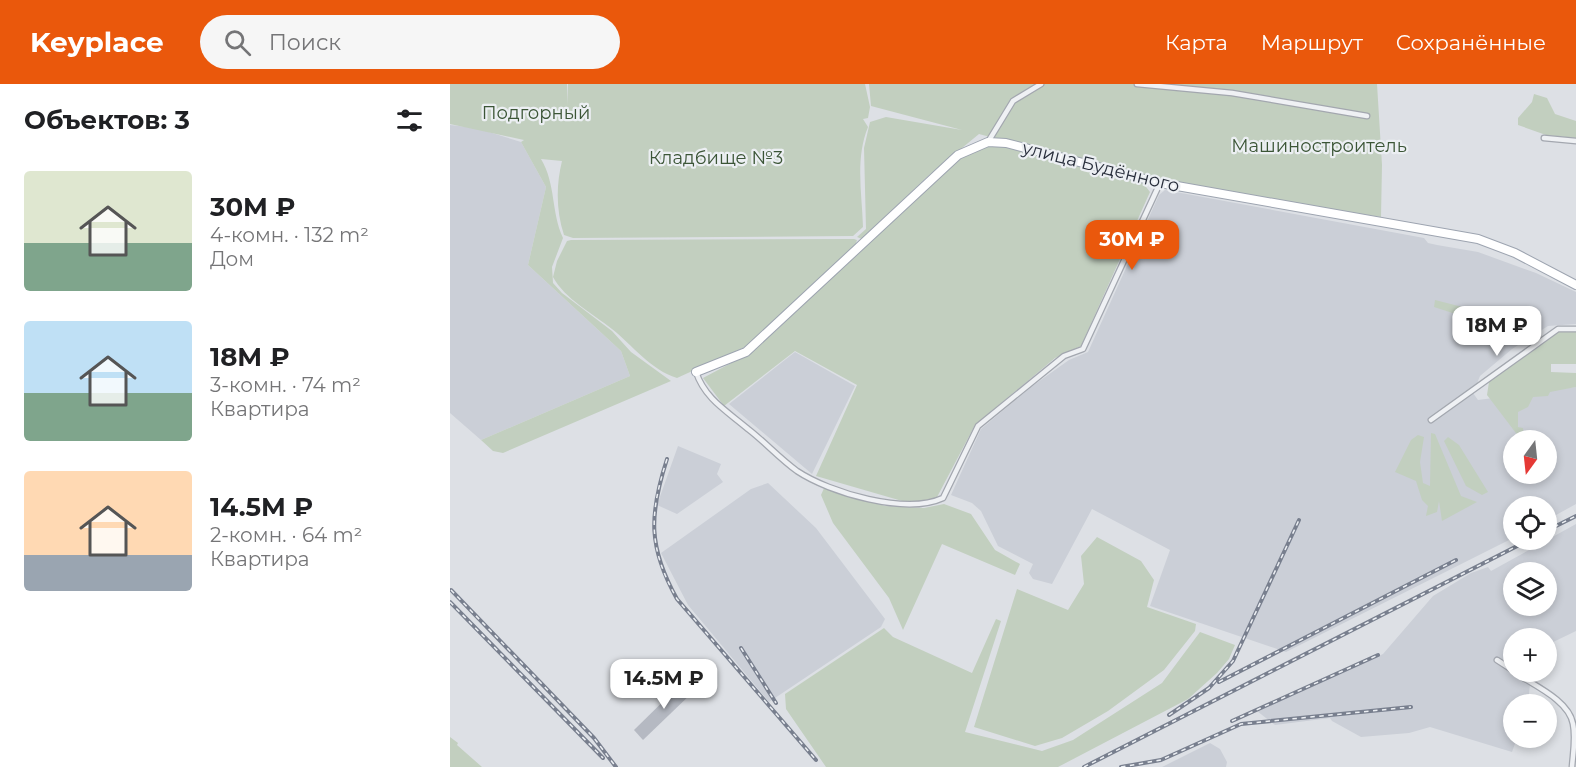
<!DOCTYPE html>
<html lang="ru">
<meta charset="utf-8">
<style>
:root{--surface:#fff;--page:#f6f6f6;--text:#202124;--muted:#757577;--accent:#ea580c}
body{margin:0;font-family:Montserrat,sans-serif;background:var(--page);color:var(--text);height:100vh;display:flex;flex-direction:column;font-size:22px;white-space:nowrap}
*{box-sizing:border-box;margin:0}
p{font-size:20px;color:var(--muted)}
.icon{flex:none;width:33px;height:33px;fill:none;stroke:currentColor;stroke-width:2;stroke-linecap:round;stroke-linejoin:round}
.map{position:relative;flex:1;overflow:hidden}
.details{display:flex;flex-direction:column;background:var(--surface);width:450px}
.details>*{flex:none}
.needle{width:39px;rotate:195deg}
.tools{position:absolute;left:1053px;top:346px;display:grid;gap:12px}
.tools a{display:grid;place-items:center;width:54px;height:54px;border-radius:50%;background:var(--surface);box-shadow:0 3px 9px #0003;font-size:30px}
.price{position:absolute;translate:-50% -51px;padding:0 14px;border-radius:12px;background:#fff;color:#222;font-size:20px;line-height:39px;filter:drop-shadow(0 2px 3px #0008)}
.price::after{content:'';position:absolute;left:50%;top:36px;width:18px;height:14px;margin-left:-9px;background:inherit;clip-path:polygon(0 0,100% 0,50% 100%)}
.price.active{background:var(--accent);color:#fff}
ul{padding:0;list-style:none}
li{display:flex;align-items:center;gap:18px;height:150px;padding:0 24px}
li span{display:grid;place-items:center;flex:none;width:168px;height:120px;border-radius:6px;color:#555}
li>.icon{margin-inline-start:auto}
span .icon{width:72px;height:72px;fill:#fffc;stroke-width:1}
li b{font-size:26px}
h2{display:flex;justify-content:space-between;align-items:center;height:72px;padding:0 24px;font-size:26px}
header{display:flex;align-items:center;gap:36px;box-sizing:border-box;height:84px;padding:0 30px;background:var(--accent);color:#fff}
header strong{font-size:28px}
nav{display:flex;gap:33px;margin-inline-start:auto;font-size:21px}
.search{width:420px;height:54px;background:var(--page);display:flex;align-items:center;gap:15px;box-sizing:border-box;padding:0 21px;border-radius:33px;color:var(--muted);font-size:22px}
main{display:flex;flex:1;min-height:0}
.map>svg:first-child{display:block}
</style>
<header>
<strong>Keyplace</strong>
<div class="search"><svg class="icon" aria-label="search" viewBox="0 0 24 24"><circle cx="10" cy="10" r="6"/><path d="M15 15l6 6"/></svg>Поиск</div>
<nav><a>Карта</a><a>Маршрут</a><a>Сохранённые</a></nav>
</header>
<main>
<section class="details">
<h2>Объектов: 3<svg class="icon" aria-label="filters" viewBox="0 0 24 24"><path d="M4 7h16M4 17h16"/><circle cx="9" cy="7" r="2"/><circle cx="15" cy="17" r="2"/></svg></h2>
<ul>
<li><span style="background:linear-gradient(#dfe7d0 60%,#7fa58c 0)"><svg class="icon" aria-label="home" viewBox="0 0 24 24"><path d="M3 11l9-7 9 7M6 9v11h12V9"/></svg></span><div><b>30M ₽</b><p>4-комн. · 132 m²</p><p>Дом</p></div></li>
<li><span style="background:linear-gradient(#bfe0f5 60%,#7fa58c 0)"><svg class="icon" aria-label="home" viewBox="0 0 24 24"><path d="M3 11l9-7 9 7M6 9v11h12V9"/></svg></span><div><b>18M ₽</b><p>3-комн. · 74 m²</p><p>Квартира</p></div></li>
<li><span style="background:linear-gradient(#ffd9b3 70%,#9aa5b1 0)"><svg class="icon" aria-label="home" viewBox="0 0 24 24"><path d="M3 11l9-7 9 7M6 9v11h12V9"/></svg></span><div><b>14.5M ₽</b><p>2-комн. · 64 m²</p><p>Квартира</p></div></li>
</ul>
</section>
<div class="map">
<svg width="1126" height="683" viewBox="0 0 1126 683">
<rect width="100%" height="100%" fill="#dde0e5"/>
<path fill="#cbcfd7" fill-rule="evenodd" d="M 0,41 L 26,44 L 71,58 L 96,103 L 78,181 L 171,267 L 180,292 L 31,356 L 0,329 Z
M 715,106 L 974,154 L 978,159 L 987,161 L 1028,168 L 1086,189 L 1126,208 L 1126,240 L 1098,242 L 1062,265 L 1030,292 L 1023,309 L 1028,316 L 1126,303 L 1126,420 L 1097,436 L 1096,423 L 1064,423 L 1063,454 L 836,568 L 700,522 L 720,466 L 642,425 L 602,500 L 583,495 L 579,489 L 583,480 L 548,462 L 531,427 L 522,419 L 501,411 L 531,345 L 581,303 L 619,276 L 638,268 L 700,131 L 709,111 ZM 1064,357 L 1096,357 L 1096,390 L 1064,390 Z
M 345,268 L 405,302 L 362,390 L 279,320 Z
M 228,362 L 271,380 L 267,390 L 273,398 L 227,430 L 207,421 Z
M 318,399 L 366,444 L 435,535 L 431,543 L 319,618 L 238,521 L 211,469 L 301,405 Z
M 1126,440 L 1126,547 L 1097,561 L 1096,555 L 1064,555 L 1064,588 L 1081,588 L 1078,621 L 1064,621 L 1064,654 L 1067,654 L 1062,668 L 980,643 L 959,649 L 911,653 L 882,637 L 880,634 L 825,641 L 807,627 L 933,570 L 983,512 L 1021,489 L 1038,483 L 1041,487 ZM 1064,489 L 1096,489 L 1096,522 L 1064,522 Z
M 760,659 L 770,665 L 777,678 L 776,683 L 712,683 Z"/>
<path fill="#c2cfbf" d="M 0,0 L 117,0 L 117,21 L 118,0 L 415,0 L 420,23 L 418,34 L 413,35 L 418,43 C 405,75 412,109 413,143 L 403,152 L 123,154 L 114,151 C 106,127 106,101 112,77 L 91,75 C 106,100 101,128 113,154 L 102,183 L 103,199 L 112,209 L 162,247 L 181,268 L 221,297 L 53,369 L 43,367 L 31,356 L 180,292 L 171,267 L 78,181 L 96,103 L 71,58 L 74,56 L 0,40 Z
M 419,0 L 927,0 L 932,81 L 931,133 L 712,99 L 529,50 L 478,92 L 412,155 L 407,153 L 416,145 L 414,64 L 420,38 L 436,33 L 512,46 L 421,22 Z
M 1084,10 L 1097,14 L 1105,30 L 1126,37 L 1126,54 L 1096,51 L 1068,41 L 1068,34 L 1082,18 Z
M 543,60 L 693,99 L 700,108 L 631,262 L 605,274 L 525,341 L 486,415 L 459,419 L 366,392 L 407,301 L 345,267 L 274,322 L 253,294 L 298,270 L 328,245 L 420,155 L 514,71 Z
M 404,155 L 407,156 L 405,162 L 311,251 L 295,263 L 227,294 C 201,286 182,261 162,245 C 142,229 115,215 103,193 L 107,177 L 117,157 L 121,156 Z
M 985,216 L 1036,229 L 1046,236 L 1043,242 L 984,223 Z
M 1109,248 L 1126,248 L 1126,280 L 1101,280 L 1101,288 L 1126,289 L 1126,303 L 1100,308 L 1098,312 L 1083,313 L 1078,323 L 1068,328 L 1068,343 L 1073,344 L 1074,357 L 1072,357 L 1037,311 L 1039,298 L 1070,273 Z
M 981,349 L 985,350 L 1011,412 L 1027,418 L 992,437 L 989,417 L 987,428 L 976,432 L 978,422 L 972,416 L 966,397 L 945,388 L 961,356 L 968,351 L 974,353 L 970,378 L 973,399 L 980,402 Z
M 998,353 L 1009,361 L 1038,408 L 1032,411 L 1016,402 L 994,357 Z
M 375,402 L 435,422 L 474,424 L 494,420 L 521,430 L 545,466 L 570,480 L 565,491 L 492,460 L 453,546 L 439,514 L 383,439 L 371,411 Z
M 647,453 L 691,477 L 704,496 L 697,523 L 746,540 L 745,547 L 714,586 L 658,627 L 612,654 L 585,662 L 524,643 L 567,505 L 618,526 L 634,500 L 631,472 Z
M 546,535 L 551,537 L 515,648 L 592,667 L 623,656 L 712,599 L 750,548 L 785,561 L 779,575 L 767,589 L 738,615 L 608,683 L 376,683 L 336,625 L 335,610 L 434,544 L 443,553 L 522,589 Z
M 0,653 L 8,659 L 7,661 L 32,683 L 0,683 Z"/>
<path fill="#b5b9c2" d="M 235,596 L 245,606 L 193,656 L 184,646 Z"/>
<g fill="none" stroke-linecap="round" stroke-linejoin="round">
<g stroke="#a3a7af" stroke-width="7">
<path id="street" d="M 687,0 L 782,9 L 917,32
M 1094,54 L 1126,57
M 538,58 L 563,17 L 591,0
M 246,288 C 255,315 277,327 298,345 C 315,358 329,374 347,387 C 380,409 456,431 493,414 L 528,342 L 614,272 L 633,265 L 710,99
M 981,336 L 1108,245 L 1126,245
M 1047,576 L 1064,587
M 1064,588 C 1083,601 1119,616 1123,640 C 1126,654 1123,669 1122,683"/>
</g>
<g stroke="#9da4b0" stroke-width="10">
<path id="primary" d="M 246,288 L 296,268 L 508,71 L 538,58 L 556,59 L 710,99 L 1028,155 L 1065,169 L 1126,201"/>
</g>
<use href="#street" stroke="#eff1f4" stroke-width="4.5"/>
<use href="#primary" stroke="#fff" stroke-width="8"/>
<g stroke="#787f8e" stroke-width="4">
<path id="rail" d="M 217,375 C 199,431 198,463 227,515 L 366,676
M 1096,447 L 1126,432
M 1,506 L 144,654 L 166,683
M 0,518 L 153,674
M 291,564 L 326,619
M 769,598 L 1006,476
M 719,631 L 759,604 L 783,577 L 849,436
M 782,637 L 928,571
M 634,683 L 1079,456
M 671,683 L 711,676 L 791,640 L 961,623"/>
</g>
<use href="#rail" stroke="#eceff3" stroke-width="1.5" stroke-dasharray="4.5" stroke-linecap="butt"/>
</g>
<g text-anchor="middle" stroke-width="4.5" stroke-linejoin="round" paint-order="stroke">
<g font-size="18" fill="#3b5536" stroke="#eceff3">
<text x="86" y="35">Подгорный</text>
<text x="869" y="68">Машиностроитель</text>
<text x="266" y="80">Кладбище №3</text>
</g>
<g font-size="18" fill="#282e3b" stroke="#eceff3">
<text transform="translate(651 83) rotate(14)" y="6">улица Будённого</text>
</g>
</g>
</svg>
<div class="tools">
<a><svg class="needle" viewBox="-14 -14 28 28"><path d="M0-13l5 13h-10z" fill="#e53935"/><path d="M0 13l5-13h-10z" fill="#757577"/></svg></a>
<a><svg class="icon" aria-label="locate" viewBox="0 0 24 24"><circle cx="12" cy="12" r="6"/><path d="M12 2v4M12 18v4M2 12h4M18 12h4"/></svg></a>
<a><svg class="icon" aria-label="layers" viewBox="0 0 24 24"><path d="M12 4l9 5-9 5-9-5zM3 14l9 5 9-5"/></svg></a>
<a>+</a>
<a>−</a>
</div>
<b class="price active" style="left:682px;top:187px">30M ₽</b>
<b class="price" style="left:1047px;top:273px">18M ₽</b>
<b class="price" style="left:214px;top:626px">14.5M ₽</b>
</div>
</main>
